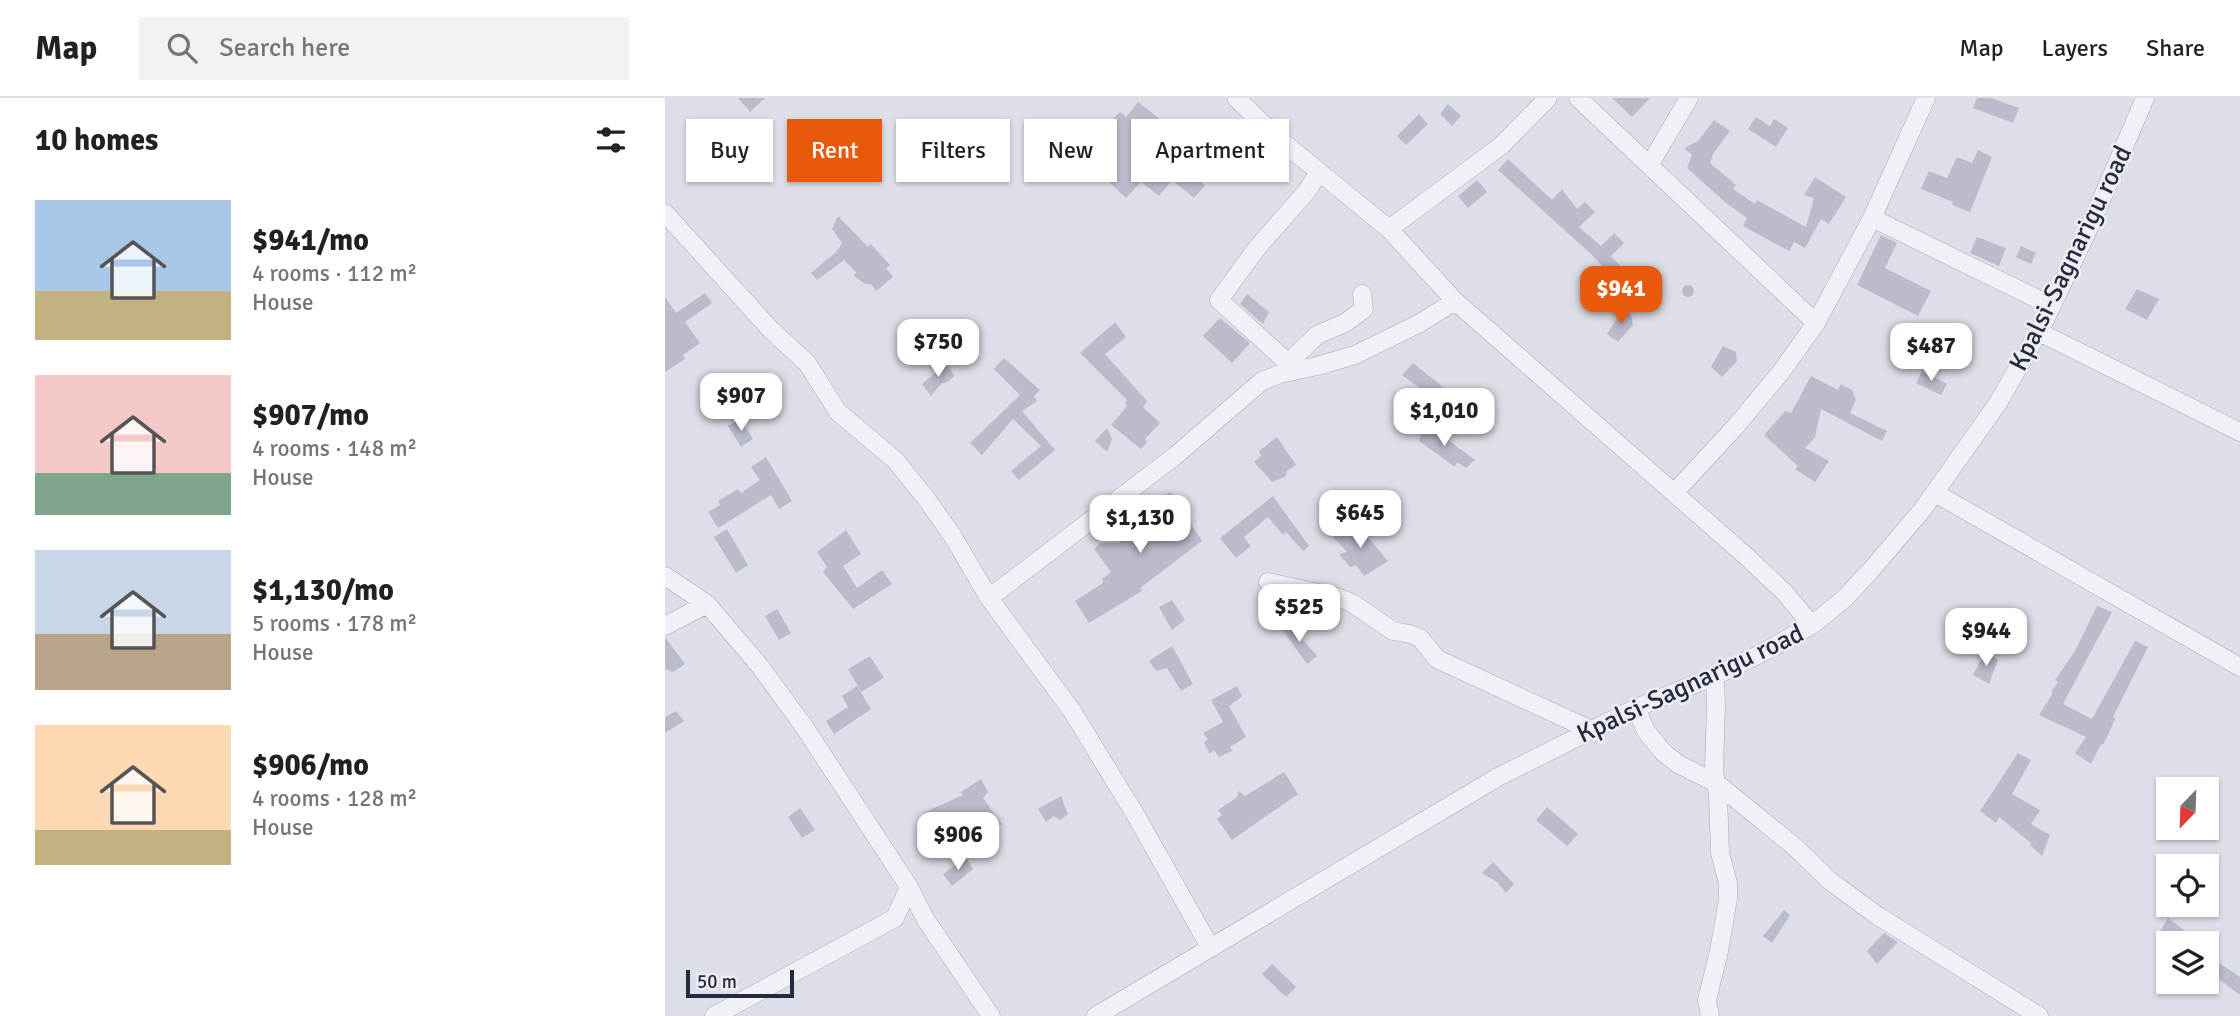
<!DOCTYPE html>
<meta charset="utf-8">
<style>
:root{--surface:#fff;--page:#f2f2f2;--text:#202124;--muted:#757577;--line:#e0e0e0;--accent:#ea580c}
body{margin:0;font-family:Signika,sans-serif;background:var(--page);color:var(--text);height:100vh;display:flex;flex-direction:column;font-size:26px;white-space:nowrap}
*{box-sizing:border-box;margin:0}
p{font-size:23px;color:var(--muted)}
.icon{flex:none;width:38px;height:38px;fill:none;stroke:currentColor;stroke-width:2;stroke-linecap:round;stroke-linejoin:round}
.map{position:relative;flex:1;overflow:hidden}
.panel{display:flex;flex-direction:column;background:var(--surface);width:665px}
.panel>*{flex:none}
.banner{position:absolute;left:21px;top:21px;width:665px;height:63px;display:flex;gap:14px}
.needle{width:46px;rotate:203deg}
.controls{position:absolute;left:1491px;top:679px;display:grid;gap:14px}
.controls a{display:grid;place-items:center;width:63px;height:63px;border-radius:0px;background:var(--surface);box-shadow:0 2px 5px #0004;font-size:35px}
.scale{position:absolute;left:21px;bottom:18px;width:108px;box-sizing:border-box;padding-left:7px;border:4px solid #26293f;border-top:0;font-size:19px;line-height:24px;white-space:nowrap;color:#26293f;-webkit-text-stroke:5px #edeef5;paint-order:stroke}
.price{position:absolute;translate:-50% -60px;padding:0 16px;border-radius:14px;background:#fff;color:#222;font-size:23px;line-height:46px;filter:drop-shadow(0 2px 4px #0008)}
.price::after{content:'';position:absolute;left:50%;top:42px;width:21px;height:16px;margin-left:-10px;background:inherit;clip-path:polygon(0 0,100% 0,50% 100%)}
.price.on{background:var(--accent);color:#fff}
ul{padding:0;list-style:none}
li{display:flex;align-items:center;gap:21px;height:175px;padding:0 35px}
li span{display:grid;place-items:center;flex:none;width:196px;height:140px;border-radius:0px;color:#555}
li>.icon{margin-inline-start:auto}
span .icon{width:84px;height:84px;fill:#fffc;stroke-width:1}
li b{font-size:30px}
h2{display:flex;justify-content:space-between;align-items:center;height:84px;padding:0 35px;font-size:30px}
.tag{padding:0 24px;border-radius:0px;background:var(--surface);box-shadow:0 2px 5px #0004;font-size:24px;line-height:63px}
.tag.on{background:var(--accent);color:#fff}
header{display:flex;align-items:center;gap:42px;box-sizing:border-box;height:98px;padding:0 35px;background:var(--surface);border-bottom:2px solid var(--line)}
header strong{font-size:33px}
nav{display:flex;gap:38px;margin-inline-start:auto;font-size:24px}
.search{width:490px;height:63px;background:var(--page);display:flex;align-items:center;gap:18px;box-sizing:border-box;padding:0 24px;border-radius:0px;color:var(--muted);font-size:26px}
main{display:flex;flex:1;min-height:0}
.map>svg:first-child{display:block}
</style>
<header>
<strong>Map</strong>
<div class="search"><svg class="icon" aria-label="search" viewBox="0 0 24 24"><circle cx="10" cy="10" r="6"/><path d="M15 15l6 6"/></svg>Search here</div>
<nav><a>Map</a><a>Layers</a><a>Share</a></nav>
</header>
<main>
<section class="panel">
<h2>10 homes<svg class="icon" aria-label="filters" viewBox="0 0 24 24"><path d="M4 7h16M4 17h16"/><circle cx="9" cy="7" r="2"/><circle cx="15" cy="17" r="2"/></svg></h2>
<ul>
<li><span style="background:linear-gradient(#a9c7e8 65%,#c2b280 0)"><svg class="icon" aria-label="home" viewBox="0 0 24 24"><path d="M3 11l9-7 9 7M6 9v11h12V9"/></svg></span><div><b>$941/mo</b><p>4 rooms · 112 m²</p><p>House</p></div></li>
<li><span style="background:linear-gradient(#f6c9c9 70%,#7fa58c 0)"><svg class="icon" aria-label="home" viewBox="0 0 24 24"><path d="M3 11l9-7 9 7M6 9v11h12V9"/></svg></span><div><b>$907/mo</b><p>4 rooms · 148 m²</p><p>House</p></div></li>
<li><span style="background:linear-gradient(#c9d6e8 60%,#b9a48a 0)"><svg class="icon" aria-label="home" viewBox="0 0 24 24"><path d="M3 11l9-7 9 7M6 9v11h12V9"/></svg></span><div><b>$1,130/mo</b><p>5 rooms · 178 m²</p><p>House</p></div></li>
<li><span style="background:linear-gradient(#ffd9b3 75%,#c2b280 0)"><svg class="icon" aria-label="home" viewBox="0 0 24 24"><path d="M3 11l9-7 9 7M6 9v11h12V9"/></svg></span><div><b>$906/mo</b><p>4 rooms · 128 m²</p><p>House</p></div></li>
</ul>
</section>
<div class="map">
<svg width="1575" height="918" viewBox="0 0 1575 918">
<rect width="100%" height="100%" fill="#dddfe8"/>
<path fill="#babccb" d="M 73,0 L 100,0 L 85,14 Z
M 947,0 L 985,0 L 967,19 Z
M 1312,0 L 1326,0 L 1354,10 L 1348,25 L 1308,10 Z
M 473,4 L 517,38 L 514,42 L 549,68 L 537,85 L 540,87 L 529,100 L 507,82 L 494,98 L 476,84 L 461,100 L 413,54 L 455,14 L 461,19 Z
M 783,6 L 796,18 L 787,28 L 775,16 Z
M 754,16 L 763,26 L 741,47 L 732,38 Z
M 1091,19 L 1105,28 L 1109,21 L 1123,30 L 1111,49 L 1083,31 Z
M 1049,22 L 1065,33 L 1048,56 L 1045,65 L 1071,87 L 1068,91 L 1090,106 L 1092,102 L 1141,129 L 1149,100 L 1139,97 L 1150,79 L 1181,99 L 1164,126 L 1156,121 L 1140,150 L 1129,144 L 1124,153 L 1078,128 L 1082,120 L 1061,105 L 1022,70 L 1027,57 L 1019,50 L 1033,43 Z
M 1313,52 L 1327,59 L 1305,114 L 1287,107 L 1288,104 L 1256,91 L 1264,73 L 1282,80 L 1292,59 L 1307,65 Z
M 843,61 L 887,102 L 897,91 L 912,111 L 920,104 L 930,114 L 914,129 L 936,148 L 949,135 L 959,145 L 946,158 L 959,172 L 949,181 L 927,157 L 833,72 Z
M 812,82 L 822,94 L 803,110 L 793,98 Z
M 173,118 L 203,149 L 206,146 L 225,167 L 221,170 L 228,179 L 211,193 L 206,186 L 200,186 L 189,178 L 191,174 L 179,162 L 152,182 L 146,175 L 171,154 L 177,145 L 167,131 Z
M 1216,137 L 1232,145 L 1220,170 L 1266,193 L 1253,218 L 1192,187 Z
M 1312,139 L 1341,150 L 1334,168 L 1305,155 Z
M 1356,148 L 1371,155 L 1366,166 L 1351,159 Z
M1017 193a6 6 0 1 1 12 0a6 6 0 1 1-12 0Z
M 1472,191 L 1494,201 L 1482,222 L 1460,211 Z
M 40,195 L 47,205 L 20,224 L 35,245 L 18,257 L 20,261 L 0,274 L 0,199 L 11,215 Z
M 582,196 L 604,214 L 598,226 L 575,206 Z
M 958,211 L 966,217 L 968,227 L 953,244 L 942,236 Z
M 555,220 L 585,245 L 567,265 L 538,238 Z
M 450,224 L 461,239 L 440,256 L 482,303 L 478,309 L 495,325 L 480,341 L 482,344 L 476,351 L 446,327 L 462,308 L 460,305 L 462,302 L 415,255 Z
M 1058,248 L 1071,254 L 1072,263 L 1057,279 L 1046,269 Z
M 339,260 L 375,292 L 369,298 L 372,303 L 357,313 L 390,352 L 354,382 L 346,373 L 376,348 L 348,321 L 317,357 L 305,345 L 355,297 L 329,271 Z
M 748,265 L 778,289 L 754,319 L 743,309 L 756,291 L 737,277 Z
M 281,266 L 290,278 L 280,285 L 277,285 L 266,298 L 257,286 Z
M 1257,273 L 1282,286 L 1276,297 L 1251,285 Z
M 1146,278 L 1173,292 L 1176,286 L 1187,292 L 1191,302 L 1185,315 L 1222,333 L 1217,343 L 1156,311 L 1150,339 L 1140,350 L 1164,363 L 1150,384 L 1130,371 L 1133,368 L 1099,337 L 1120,313 L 1126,315 Z
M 75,321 L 88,341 L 76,349 L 63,328 Z
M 760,325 L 810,362 L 801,370 L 792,364 L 790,369 L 754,343 Z
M 442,330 L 447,341 L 442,354 L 430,343 Z
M 612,339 L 631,367 L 622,373 L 620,379 L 607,384 L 589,364 L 596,358 L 594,353 Z
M 101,359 L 127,403 L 114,411 L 106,397 L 53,430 L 43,414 L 55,407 L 53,403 L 73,391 L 76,395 L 95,382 L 86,369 Z
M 505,394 L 537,443 L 475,490 L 477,493 L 424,525 L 410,503 L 438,485 L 437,481 L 446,474 L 429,451 L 436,445 L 455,445 L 448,435 Z
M 608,398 L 644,448 L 638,453 L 621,434 L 618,437 L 603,419 L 579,439 L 586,448 L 571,460 L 555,440 Z
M 692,426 L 723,463 L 699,478 L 691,467 L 685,469 L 674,456 L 682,454 L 668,439 Z
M 62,431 L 83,467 L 71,475 L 49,439 Z
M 181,432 L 196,456 L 178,468 L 192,490 L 217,472 L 227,486 L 188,511 L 158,474 L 162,469 L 152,454 Z
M 507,502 L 520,522 L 507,532 L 494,509 Z
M 1432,508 L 1447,514 L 1398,606 L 1427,621 L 1470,543 L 1483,549 L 1448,619 L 1450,621 L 1443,637 L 1438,647 L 1436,646 L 1426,666 L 1410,655 L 1421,639 L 1374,617 L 1388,595 L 1386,594 L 1393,584 L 1390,582 L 1410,553 Z
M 112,511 L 126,535 L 114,542 L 100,518 Z
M 623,525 L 652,558 L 642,566 L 616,530 Z
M 0,539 L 20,566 L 8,574 L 0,571 Z
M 507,548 L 528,586 L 516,593 L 502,570 L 491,573 L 484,563 Z
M 1321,552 L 1333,562 L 1324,586 L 1308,577 Z
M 205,558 L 219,580 L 196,594 L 183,571 Z
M 192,588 L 206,611 L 169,636 L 161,623 L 183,609 L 177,598 Z
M 572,588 L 577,598 L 564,608 L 581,639 L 565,649 L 567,653 L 554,659 L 549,652 L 545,656 L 539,645 L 543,641 L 538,635 L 558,624 L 546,602 Z
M 11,613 L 19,623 L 0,635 L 0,619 Z
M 1353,655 L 1366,662 L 1347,696 L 1375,712 L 1366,726 L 1385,737 L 1377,758 L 1365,747 L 1366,745 L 1334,719 L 1331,725 L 1315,713 Z
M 619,674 L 633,696 L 567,742 L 552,721 L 557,717 L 553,712 L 571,700 L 574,693 L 580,698 Z
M 316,681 L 323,694 L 318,700 L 337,726 L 323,735 L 315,723 L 294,733 L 286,719 L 268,731 L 258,715 L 298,697 L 296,694 Z
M 396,698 L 403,716 L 395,722 L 389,718 L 381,724 L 373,711 Z
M 882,709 L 913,736 L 902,748 L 871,722 Z
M 135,710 L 150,732 L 137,740 L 123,719 Z
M 301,760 L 308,771 L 287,788 L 278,776 Z
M 828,764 L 849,786 L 841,795 L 832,784 L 817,775 Z
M 1119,812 L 1125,817 L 1107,845 L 1098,838 Z
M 1503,820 L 1536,845 L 1507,845 L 1494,835 Z
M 1219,835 L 1233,844 L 1212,866 L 1202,853 Z
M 1551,863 L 1575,879 L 1575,897 L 1542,872 Z
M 607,866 L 631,889 L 621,899 L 597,876 Z"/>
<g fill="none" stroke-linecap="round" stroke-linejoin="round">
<g stroke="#a6a8b5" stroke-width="19">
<path id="street" d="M 571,0 L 614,41 L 724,131 L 790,203 L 1082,459 L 1119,494 L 1147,527
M 913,0 L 1151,225
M 985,66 L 1024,0
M 654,74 L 642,93 L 592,150 L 554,202 L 623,265 L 652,237 L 680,225 L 699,211 L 697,196
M 0,115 L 106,232 L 142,265 L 173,314 L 230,362 L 260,399 L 287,437 L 324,500 L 407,613 L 470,716 L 545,849
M 1207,120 L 1387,208
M 724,131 L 837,47 L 883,0
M 1374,234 L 1575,334
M 1009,395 L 1071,328 L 1116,274 L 1151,225 L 1207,120 L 1261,0
M 1270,395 L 1575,569
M 0,478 L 42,506 L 94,567 L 138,627 L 244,789 L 261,822 L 326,918
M 603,484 L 672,499 L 687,505 L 728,533 L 745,536 L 755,540 L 772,561 L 926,632
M 324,500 L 510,358 L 597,283 L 615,276 L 652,268 L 690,257 L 755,225 L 790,203
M 0,528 L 42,506
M 971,610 L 981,633 L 998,654 L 1013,666 L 1051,685 L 1071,701 L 1130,749 L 1165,783 L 1213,818 L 1374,918
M 49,918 L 230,820 L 244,789
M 431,918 L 833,679 L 971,610 L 1050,578 L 1097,555 L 1147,527 L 1179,501 L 1206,472 L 1258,411 L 1333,305 L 1378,226 L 1429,119 L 1480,0
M 1045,918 L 1042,902 L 1054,853 L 1063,801 L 1063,785 L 1055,755 L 1053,697 L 1049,672 L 1051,607 L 1050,578"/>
</g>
<use href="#street" stroke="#f0f1f6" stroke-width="18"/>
</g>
<g text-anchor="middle" stroke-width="5" stroke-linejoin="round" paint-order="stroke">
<g font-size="26" fill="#26293f" stroke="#edeef5">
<text transform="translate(1405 160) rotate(-64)" y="9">Kpalsi-Sagnarigu road</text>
<text transform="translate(1025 585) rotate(-25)" y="9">Kpalsi-Sagnarigu road</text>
</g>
</g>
</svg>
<div class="controls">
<a><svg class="needle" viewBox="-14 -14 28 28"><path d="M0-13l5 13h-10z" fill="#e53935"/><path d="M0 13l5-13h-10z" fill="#757577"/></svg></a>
<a><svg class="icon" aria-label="locate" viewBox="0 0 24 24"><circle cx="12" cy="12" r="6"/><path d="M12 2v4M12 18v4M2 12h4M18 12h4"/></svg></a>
<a><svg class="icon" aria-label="layers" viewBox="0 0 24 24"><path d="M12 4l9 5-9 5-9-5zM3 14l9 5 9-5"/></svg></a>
</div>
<div class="scale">50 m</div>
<b class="price on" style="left:956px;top:228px">$941</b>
<b class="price" style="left:273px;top:281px">$750</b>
<b class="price" style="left:1266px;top:285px">$487</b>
<b class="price" style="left:76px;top:335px">$907</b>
<b class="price" style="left:779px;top:350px">$1,010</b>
<b class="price" style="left:695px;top:452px">$645</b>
<b class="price" style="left:475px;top:457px">$1,130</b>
<b class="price" style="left:634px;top:546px">$525</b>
<b class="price" style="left:1321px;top:570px">$944</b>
<b class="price" style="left:293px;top:774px">$906</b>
<div class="banner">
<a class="tag">Buy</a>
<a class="tag on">Rent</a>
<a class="tag">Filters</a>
<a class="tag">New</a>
<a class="tag">Apartment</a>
</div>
</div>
</main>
